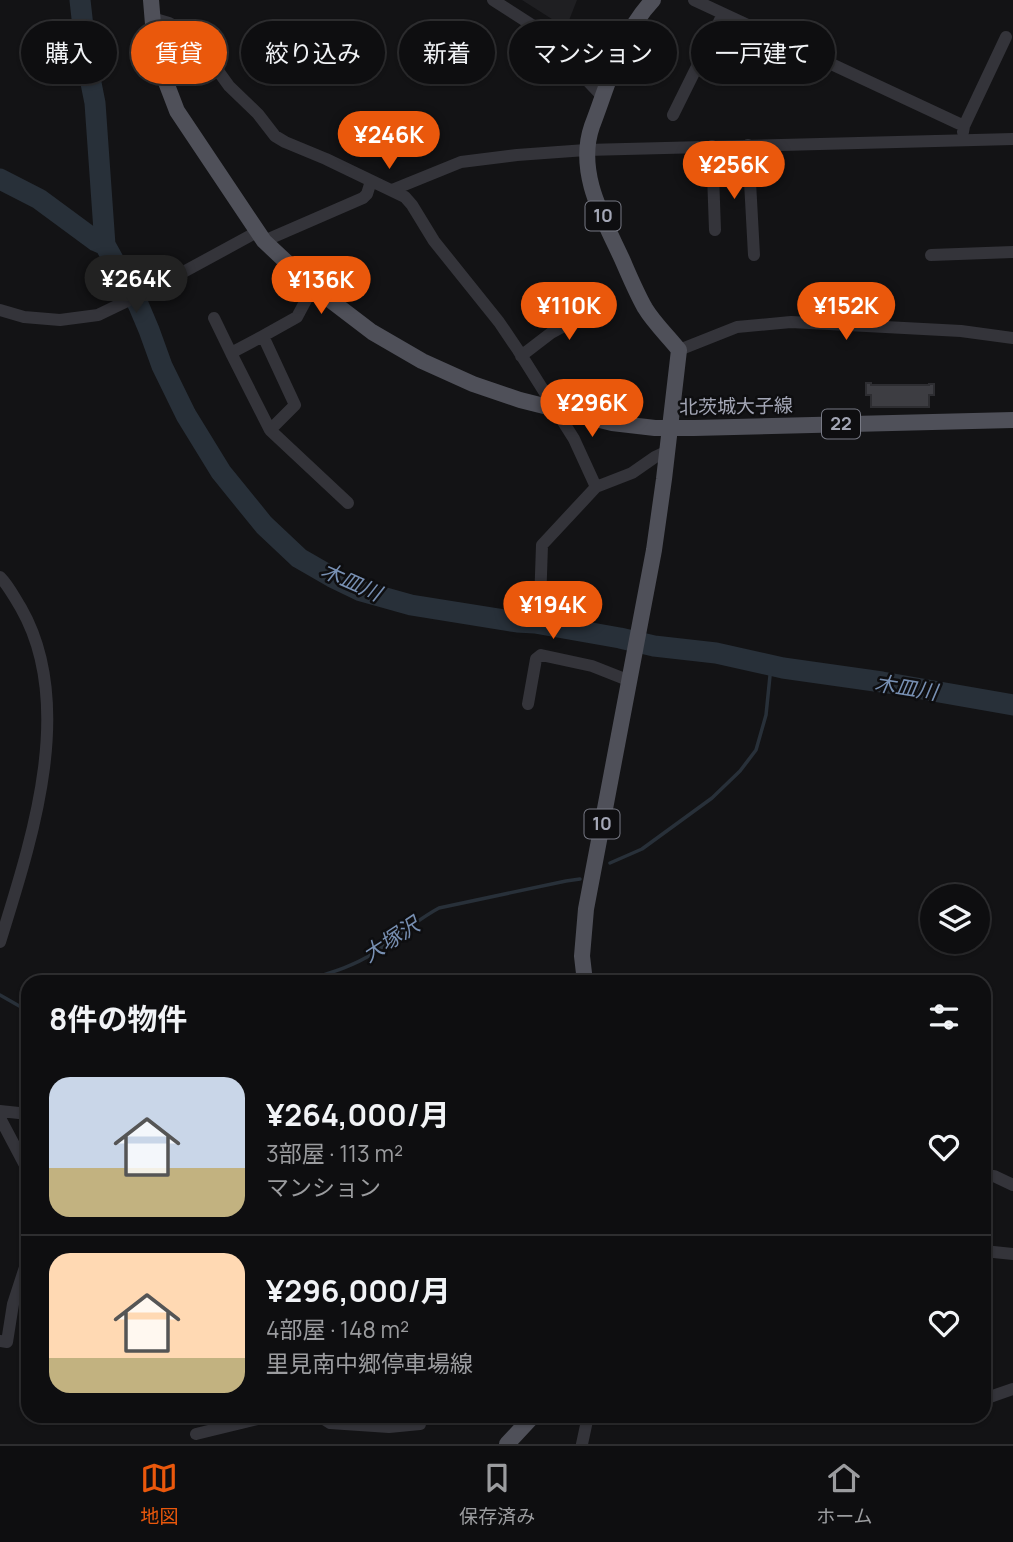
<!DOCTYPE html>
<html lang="ja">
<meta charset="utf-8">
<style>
:root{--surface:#0e0e10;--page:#171719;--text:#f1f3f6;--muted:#9b9c9f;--line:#2e2e30;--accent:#ea580c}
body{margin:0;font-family:Manrope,"Noto Sans JP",sans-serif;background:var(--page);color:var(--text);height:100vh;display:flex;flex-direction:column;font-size:26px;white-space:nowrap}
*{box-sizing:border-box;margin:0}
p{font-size:23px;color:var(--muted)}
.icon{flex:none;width:38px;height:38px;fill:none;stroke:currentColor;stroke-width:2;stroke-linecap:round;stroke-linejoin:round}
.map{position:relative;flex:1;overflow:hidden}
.side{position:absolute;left:21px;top:975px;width:970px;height:448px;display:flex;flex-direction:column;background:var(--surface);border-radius:21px;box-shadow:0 2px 5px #0004,0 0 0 2px var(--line)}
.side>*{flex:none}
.banner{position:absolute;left:21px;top:21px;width:971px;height:63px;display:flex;gap:14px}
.buttons{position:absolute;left:920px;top:884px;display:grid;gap:14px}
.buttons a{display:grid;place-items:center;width:70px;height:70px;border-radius:50%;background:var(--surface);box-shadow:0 2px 5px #0004,0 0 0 2px var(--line);font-size:35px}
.price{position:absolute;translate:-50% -60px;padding:0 16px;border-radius:24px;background:var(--accent);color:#fff;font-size:23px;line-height:46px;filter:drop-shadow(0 2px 4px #0008)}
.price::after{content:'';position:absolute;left:50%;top:42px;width:21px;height:16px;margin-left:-10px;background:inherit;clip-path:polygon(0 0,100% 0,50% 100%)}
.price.active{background:#222;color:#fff}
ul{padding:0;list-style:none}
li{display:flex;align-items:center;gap:21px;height:175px;padding:0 28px}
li+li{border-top:2px solid var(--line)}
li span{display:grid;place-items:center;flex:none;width:196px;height:140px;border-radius:21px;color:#555}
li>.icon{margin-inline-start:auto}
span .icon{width:84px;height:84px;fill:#fffc;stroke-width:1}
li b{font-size:30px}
h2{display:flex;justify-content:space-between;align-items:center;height:84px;padding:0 28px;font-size:30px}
.tag{padding:0 24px;border-radius:32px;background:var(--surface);box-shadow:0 2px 5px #0004,0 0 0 2px var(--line);font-size:24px;line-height:63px}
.tag.active{background:var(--accent);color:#fff}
.tab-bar{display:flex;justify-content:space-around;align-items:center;height:98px;border-top:2px solid var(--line);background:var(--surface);font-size:19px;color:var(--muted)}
.tab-bar a{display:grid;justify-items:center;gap:4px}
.tab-bar .active{color:var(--accent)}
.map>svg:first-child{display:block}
</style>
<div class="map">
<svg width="1013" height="1444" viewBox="0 0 1013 1444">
<rect width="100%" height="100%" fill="#131315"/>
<path fill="#1f1f22" d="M 522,0 L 577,0 L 566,28 Z"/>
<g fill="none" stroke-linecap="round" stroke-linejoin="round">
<path stroke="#283039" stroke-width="3.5" d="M 610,863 L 642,849 L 712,798 L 740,771 L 756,750 L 766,715 L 771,666
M 301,982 C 325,974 350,968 372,954 C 395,939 415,921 439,908 L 566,881 L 580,879
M 0,995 L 28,1011"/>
<path stroke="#283039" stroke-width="21" d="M 80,0 L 87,63 L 95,103 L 105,245 L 138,304 L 149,330 L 162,366 L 186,415 L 221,472 L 264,525 L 299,558 L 332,577 L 361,591 L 411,605 L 517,622 L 535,623 L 620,638 L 654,646 L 716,653 L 783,668 L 882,682 L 1013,705
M 0,179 L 39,199 L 96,241 L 105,245"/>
</g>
<path fill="#3d3d42" stroke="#2d2d31" stroke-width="2" d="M 866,383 L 871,383 L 871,385 L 929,385 L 929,384 L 934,384 L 934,395 L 929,395 L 929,407 L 871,407 L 871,395 L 866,395 Z"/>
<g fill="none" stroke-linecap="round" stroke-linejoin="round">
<path stroke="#34343a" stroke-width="12" d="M 493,0 L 560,43 L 585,78 L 603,97
M 694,0 L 964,126
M 152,18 L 169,23 L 191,35 L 200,42 L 208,57 L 229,86 L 258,114 L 275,136 L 285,142 L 326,159 L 405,197 L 412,205 L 434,241 L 499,322 L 518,350 L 574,439 L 596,487
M 673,115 L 723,14
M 963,132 L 964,126 L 1006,37
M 748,145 L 754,255
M 712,146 L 715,230
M 392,190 L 461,162 L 517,155 L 586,150 L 1013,139
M 264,241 L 363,198 L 367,194 L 371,181
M 931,255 L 1013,252
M 313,287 L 297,317 L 263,336 L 295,405 L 270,430 L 348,503
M 0,310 L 24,317 L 60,320 L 98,315 L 154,288 L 257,232
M 214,318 L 231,353 L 263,336
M 679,350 L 737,327 L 791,322 L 961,331 L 1013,338
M 231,353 L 270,430
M 521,356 L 551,333 L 601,306
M 0,577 C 9,586 14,597 21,608 C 77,706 31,842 0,942
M 540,604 L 542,545 L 596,487 L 632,473 L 655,457 L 668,451
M 528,704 L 536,659 L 541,655 L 592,666 L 630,681
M 0,1111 L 28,1114
M 0,1118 L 28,1171
M 984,1176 L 994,1176 L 1013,1185
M 984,1251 L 1013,1254
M 0,1341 L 7,1342 L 13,1304 L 28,1258
M 984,1399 L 1013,1389
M 319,1416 L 330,1423 L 389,1427 L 420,1424 L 421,1416
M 196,1434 L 266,1417 L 283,1416
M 582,1444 L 588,1416"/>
<path stroke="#4f5059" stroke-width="16" d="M 151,0 L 154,36 L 159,64 L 177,111 L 264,241 L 313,287 L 372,332 L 422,361 L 473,384 L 520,400 L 612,423 L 655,428 L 694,428 L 1013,420
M 585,982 L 582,956 L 586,909 L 654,550 L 664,479 L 679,350 C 668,336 654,323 645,308 C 636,292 629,275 622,259 C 603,218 576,172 592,126 C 609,82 620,35 653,0
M 507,1444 L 533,1416"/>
</g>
<g text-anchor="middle" stroke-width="5" stroke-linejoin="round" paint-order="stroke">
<g fill="#0e0e10" stroke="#777984" stroke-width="2">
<rect x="585.5" y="201.5" width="35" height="29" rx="5"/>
<rect x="822" y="409.5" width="38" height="29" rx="5"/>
<rect x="584.5" y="809.5" width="35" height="29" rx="5"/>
</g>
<g font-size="18" font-weight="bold" fill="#a4a7b6">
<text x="603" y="222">10</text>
<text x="841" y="430">22</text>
<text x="602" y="830">10</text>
</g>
<g font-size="19" fill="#a4a7b6" stroke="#0e0e10">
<text transform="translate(736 406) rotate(-1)" y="7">北茨城大子線</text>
</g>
<g font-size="21" font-style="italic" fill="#7890b3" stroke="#0e0e10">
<text transform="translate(351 582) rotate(24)" y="7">木皿川</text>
<text transform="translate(906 688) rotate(9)" y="7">木皿川</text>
<text transform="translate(391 940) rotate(-33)" y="7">大塚沢</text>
</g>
</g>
</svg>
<div class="buttons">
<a><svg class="icon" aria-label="layers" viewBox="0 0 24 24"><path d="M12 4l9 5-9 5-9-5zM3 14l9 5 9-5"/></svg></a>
</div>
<b class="price" style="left:389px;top:171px">¥246K</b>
<b class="price" style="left:734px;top:201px">¥256K</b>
<b class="price active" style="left:136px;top:315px">¥264K</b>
<b class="price" style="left:321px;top:316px">¥136K</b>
<b class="price" style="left:569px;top:342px">¥110K</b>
<b class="price" style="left:846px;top:342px">¥152K</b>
<b class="price" style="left:592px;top:439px">¥296K</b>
<b class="price" style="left:553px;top:641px">¥194K</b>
<div class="banner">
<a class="tag">購入</a>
<a class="tag active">賃貸</a>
<a class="tag">絞り込み</a>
<a class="tag">新着</a>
<a class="tag">マンション</a>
<a class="tag">一戸建て</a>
</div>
<section class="side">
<h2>8件の物件<svg class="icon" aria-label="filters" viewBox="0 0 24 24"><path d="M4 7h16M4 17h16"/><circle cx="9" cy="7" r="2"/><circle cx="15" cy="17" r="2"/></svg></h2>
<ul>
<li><span style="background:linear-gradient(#c9d6e8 65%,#c2b280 0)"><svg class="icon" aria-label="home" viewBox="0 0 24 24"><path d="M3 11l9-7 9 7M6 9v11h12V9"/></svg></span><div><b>¥264,000/月</b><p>3部屋 · 113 m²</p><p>マンション</p></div><svg class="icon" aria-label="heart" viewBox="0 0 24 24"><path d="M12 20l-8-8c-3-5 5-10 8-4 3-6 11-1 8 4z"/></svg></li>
<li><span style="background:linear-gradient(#ffd9b3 75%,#c2b280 0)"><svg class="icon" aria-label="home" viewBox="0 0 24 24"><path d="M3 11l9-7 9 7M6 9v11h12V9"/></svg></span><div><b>¥296,000/月</b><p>4部屋 · 148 m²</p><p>里見南中郷停車場線</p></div><svg class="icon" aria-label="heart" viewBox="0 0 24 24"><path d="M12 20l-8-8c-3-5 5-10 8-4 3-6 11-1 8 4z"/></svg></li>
</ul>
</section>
</div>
<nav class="tab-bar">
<a class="active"><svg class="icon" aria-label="map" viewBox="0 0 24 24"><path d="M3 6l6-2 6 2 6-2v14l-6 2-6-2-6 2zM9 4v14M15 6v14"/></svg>地図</a>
<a><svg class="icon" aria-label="saved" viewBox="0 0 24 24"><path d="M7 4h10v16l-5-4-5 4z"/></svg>保存済み</a>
<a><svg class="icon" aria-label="home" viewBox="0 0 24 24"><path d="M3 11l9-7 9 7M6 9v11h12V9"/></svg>ホーム</a>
</nav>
